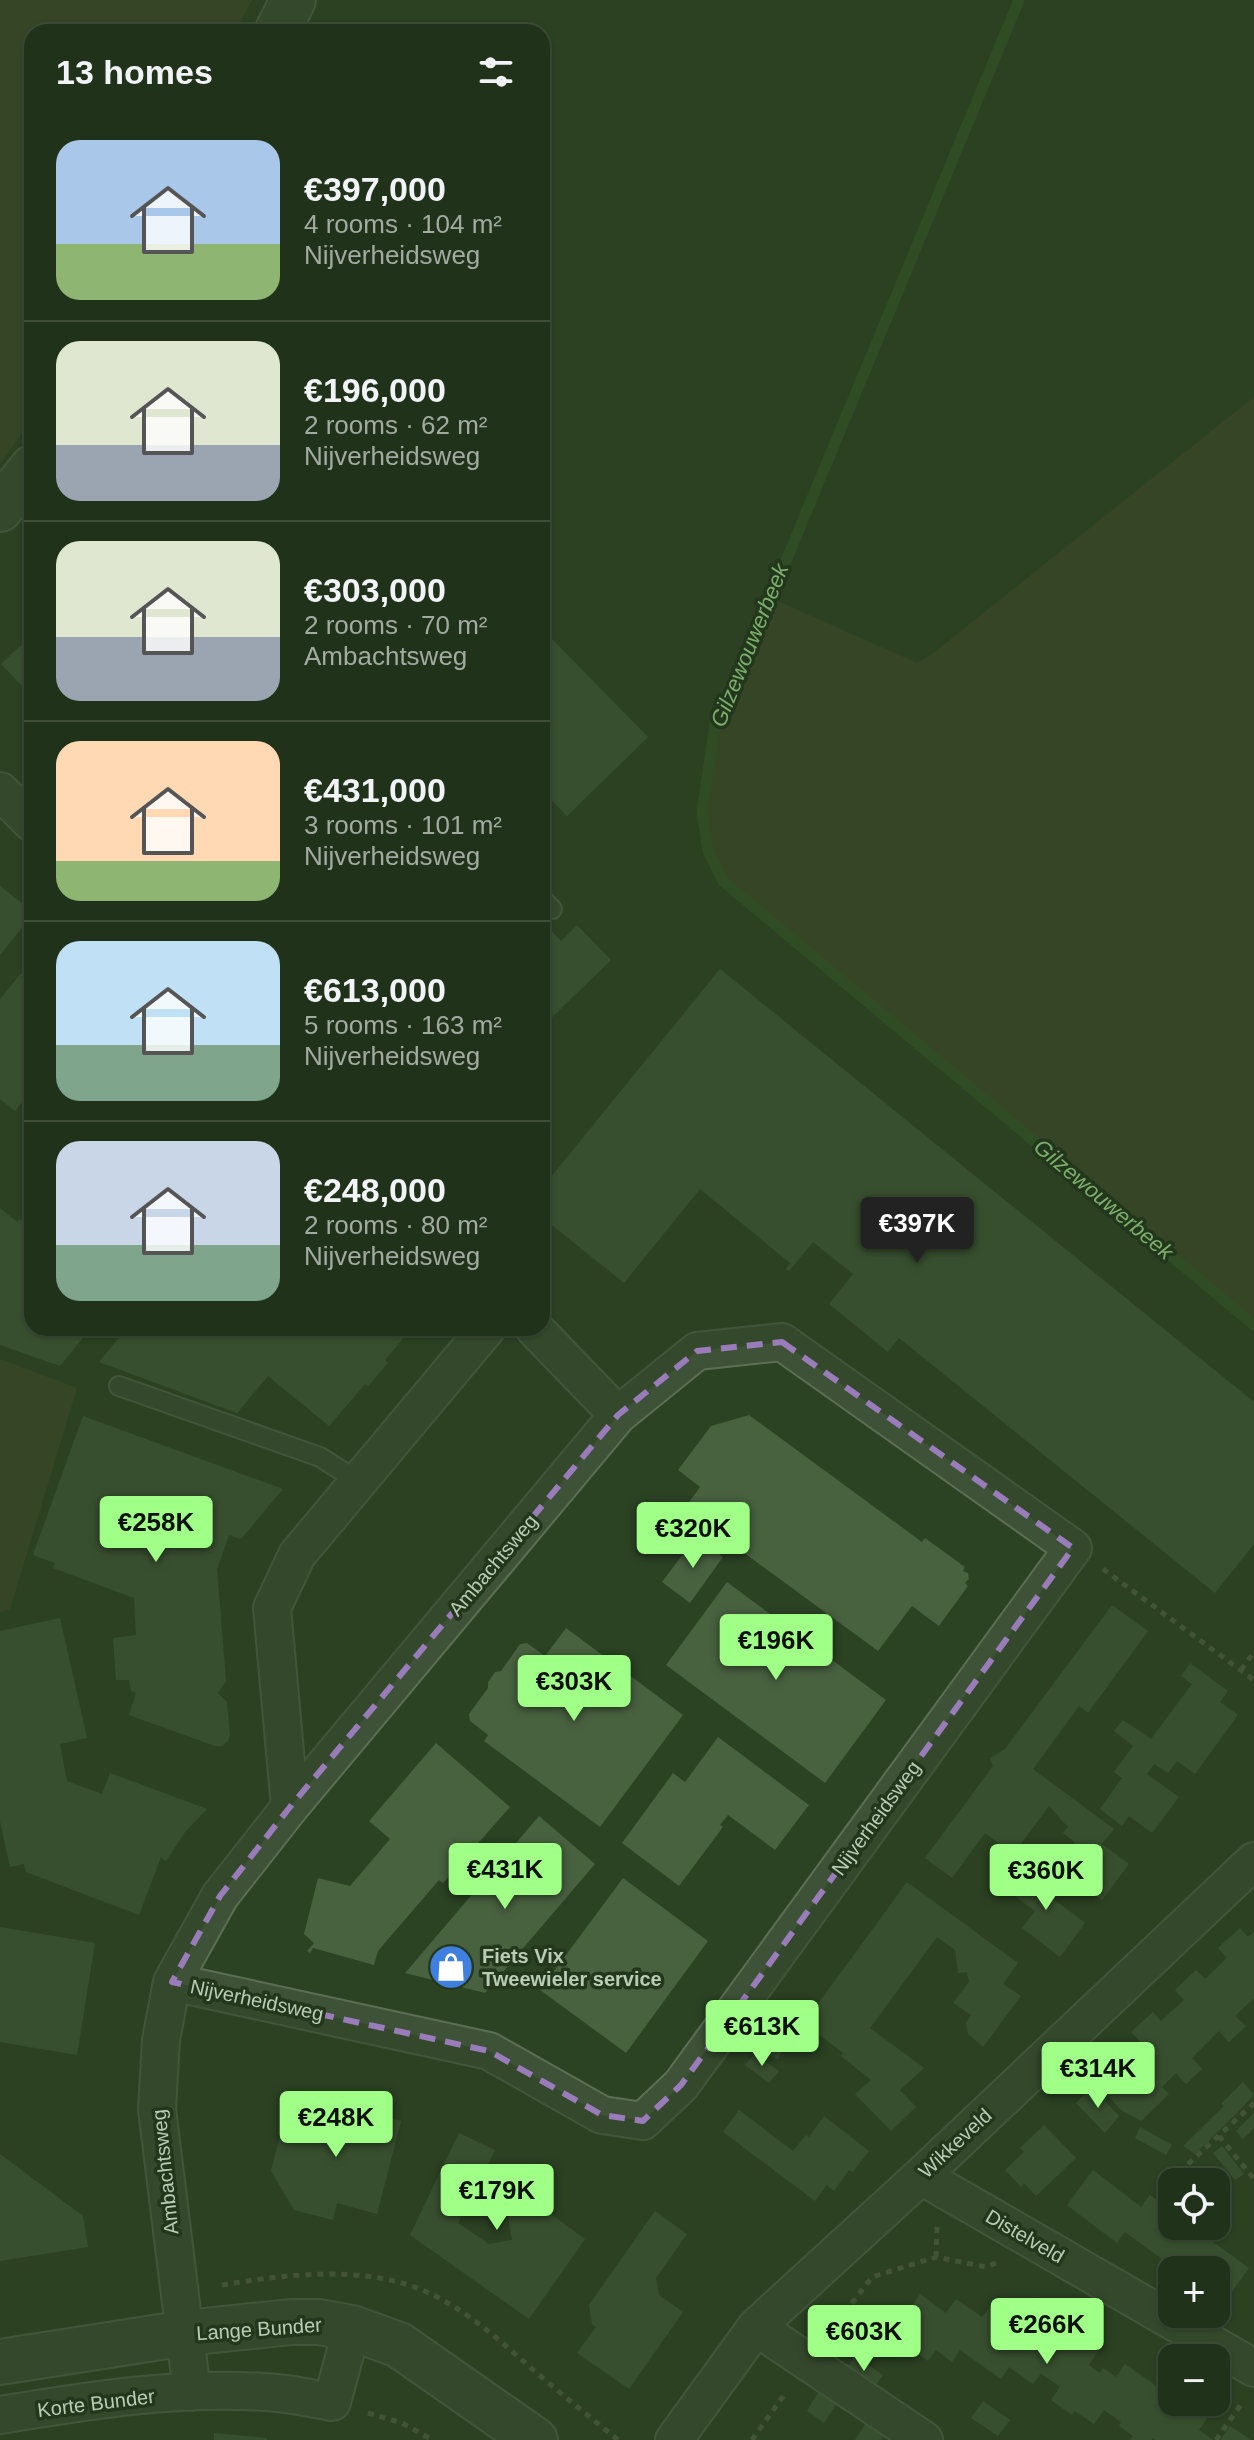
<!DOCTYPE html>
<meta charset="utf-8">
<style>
:root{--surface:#20321a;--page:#283a23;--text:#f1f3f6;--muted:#a2aaa2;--line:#3d4d39;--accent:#a0ff86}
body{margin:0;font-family:Arial,sans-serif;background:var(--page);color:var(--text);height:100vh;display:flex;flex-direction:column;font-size:30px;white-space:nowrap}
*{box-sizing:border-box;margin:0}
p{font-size:26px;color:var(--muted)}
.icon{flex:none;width:44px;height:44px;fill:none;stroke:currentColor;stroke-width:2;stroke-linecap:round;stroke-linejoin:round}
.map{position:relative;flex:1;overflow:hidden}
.panel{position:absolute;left:24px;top:24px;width:526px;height:1312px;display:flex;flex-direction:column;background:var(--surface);border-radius:24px;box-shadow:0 2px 6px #0004,0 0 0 2px var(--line)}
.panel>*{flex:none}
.fabs{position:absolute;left:1158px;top:2168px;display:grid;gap:16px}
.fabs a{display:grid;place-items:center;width:72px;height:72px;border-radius:16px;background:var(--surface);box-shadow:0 2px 6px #0004,0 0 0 2px var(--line);font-size:40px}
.price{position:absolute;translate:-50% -68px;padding:0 18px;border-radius:8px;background:var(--accent);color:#111;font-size:26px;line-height:52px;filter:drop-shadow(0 2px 4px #0008)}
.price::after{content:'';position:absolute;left:50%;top:48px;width:24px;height:18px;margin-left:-12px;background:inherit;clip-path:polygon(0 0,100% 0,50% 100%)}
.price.current{background:#222;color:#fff}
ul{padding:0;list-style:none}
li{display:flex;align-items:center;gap:24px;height:200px;padding:0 32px}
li+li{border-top:2px solid var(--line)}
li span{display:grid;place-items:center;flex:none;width:224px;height:160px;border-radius:24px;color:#555}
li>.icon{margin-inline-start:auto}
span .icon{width:96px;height:96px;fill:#fffc;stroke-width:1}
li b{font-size:34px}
h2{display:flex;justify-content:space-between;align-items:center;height:96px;padding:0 32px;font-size:34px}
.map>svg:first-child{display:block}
</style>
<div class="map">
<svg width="1254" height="2440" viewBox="0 0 1254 2440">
<rect width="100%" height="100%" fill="#2b4223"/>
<path fill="#464a2d" d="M 0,0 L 252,0 L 235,32 L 32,32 L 32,419 L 0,464 Z
M 1254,397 L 1254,1319 L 787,937 L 726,876 L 711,848 L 705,812 L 709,729 L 722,714 L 773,599 L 917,663 L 931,655 Z
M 0,1359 L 77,1388 L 10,1609 L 0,1612 Z"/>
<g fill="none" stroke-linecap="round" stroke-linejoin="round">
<path stroke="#335928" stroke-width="11" d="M 1019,0 L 771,597 L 716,718 L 702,812 L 708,851 L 723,881 L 1254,1325"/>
</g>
<path fill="#48613f" d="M 32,626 L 32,696 L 1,664 L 31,636 L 26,631 Z
M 542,629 L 648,737 L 567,816 L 542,790 Z
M 0,886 L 32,911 L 32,915 L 0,955 Z
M 542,921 L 561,941 L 577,925 L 611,960 L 544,1025 L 542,1023 Z
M 720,969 L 1254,1402 L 1254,1544 L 1215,1593 L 899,1338 L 888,1352 L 829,1304 L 853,1274 L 813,1242 L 789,1271 L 786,1269 L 790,1263 L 700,1189 L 624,1283 L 542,1217 L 542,1188 Z
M 24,970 L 32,977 L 32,1090 L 15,1111 L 0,1099 L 0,999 Z
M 0,1208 L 17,1222 L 20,1219 L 32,1229 L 32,1328 L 91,1328 L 60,1366 L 0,1345 Z
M 127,1328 L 407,1328 L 402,1340 L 385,1360 L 388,1363 L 368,1386 L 365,1384 L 329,1426 L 268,1376 L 237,1413 L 99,1362 Z
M 749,1415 L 922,1542 L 925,1538 L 965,1567 L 963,1571 L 968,1573 L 969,1579 L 965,1583 L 968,1586 L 939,1626 L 912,1606 L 878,1651 L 684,1509 L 700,1487 L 678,1470 L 711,1426 Z
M 83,1416 L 283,1489 L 241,1539 L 229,1535 L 217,1569 L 226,1681 L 218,1693 L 227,1702 L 230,1735 L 228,1741 L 222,1746 L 215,1746 L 129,1715 L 136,1693 L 131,1691 L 129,1680 L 116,1680 L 113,1638 L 136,1635 L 134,1598 L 53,1568 L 55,1563 L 33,1555 Z
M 696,1537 L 723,1557 L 690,1603 L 662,1582 Z
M 727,1582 L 886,1700 L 825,1783 L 666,1665 Z
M 1112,1605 L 1148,1631 L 1088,1713 L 1079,1706 L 1033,1769 L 1114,1829 L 1102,1844 L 1129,1864 L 1102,1900 L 1057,1867 L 1075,1842 L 1063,1833 L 1068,1827 L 1049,1806 L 1013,1854 L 985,1833 L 952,1878 L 925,1858 L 993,1766 L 990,1758 L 1005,1749 Z
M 60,1618 L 87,1738 L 60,1744 L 67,1781 L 102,1794 L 110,1773 L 207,1809 L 185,1832 L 166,1861 L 161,1857 L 139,1915 L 26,1872 L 24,1864 L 10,1867 L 0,1821 L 0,1631 Z
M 566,1628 L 683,1715 L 600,1827 L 484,1741 L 488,1735 L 470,1721 L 469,1714 L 488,1688 L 488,1682 L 495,1672 L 501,1671 L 520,1644 L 527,1643 L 545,1656 Z
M 1190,1663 L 1228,1691 L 1220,1702 L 1238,1715 L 1195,1774 L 1177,1761 L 1168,1773 L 1154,1764 L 1147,1774 L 1179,1797 L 1152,1833 L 1129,1816 L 1122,1826 L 1100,1809 L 1122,1778 L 1114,1772 L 1133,1746 L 1114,1731 L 1123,1720 L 1151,1739 L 1192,1684 L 1181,1676 Z
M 718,1737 L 809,1805 L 775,1850 L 728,1815 L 720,1825 L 723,1827 L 679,1886 L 622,1843 L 673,1773 L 685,1782 Z
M 436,1743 L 510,1807 L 443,1883 L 439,1880 L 378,1951 L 374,1965 L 313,1948 L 310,1953 L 307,1951 L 314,1943 L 304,1934 L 318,1878 L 350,1886 L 390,1839 L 369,1821 Z
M 539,1816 L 595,1864 L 485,1993 L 405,1973 Z
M 1030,1864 L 1055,1883 L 1047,1894 L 1085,1923 L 1060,1957 L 1022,1928 L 1035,1911 L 1009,1892 Z
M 623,1878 L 708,1941 L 626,2053 L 540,1990 Z
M 907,1882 L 1018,1963 L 1003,1984 L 1021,1996 L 983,2047 L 968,2034 L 966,2023 L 971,2015 L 953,2003 L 969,1982 L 967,1972 L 958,1973 L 955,1950 L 937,1937 L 870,2028 L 924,2068 L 900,2090 L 916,2107 L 891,2131 L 855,2094 L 871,2080 L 841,2056 L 843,2053 L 804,2023 Z
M 0,1927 L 95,1943 L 77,2055 L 0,2042 Z
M 1240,1928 L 1248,1937 L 1254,1932 L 1254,1998 L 1235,2016 L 1246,2026 L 1229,2042 L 1219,2031 L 1192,2058 L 1202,2069 L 1186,2084 L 1176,2073 L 1162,2087 L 1169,2094 L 1141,2121 L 1121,2110 L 1100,2087 L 1110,2078 L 1097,2064 L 1109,2053 L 1118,2063 L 1140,2041 L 1131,2032 L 1153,2012 L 1161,2021 L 1184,2000 L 1175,1990 L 1196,1970 L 1205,1979 L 1227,1958 L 1218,1948 Z
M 771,2039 L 785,2045 L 778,2059 L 765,2053 Z
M 755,2054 L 779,2071 L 769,2083 L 745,2065 Z
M 1243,2082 L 1254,2095 L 1233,2117 L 1195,2154 L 1183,2146 L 1224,2106 L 1221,2104 Z
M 1092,2087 L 1119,2116 L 1105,2133 L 1076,2103 Z
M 308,2097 L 401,2121 L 377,2214 L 337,2203 L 333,2220 L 294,2210 L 271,2171 L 281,2132 L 298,2137 Z
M 739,2110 L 793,2151 L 806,2135 L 809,2137 L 824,2116 L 869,2151 L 853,2172 L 849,2170 L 834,2191 L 827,2185 L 815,2201 L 723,2132 Z
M 1254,2113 L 1254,2128 L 1243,2139 L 1236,2131 Z
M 1044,2125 L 1076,2158 L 1036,2196 L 1024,2183 L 1021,2187 L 1005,2170 L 1024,2152 L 1020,2148 Z
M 1140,2127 L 1172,2145 L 1166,2155 L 1135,2138 Z
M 459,2133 L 495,2150 L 458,2223 L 489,2244 L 512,2240 L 503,2185 L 542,2179 L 548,2212 L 585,2239 L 529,2319 L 410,2235 Z
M 1222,2146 L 1244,2174 L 1235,2180 L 1213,2153 Z
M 0,2154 L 83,2216 L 88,2247 L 0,2261 Z
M 1093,2170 L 1141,2207 L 1150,2195 L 1172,2212 L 1172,2226 L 1191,2226 L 1249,2268 L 1223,2304 L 1216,2299 L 1216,2270 L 1177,2270 L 1125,2232 L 1117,2243 L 1067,2205 Z
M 655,2211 L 687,2234 L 656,2278 L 659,2295 L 683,2312 L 629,2389 L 577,2353 L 596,2327 L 592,2324 L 589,2305 Z
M 920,2294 L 946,2313 L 956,2299 L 982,2317 L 989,2308 L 1003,2317 L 1012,2303 L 1065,2340 L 1071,2332 L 1098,2351 L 1089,2365 L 1100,2373 L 1103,2368 L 1116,2377 L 1125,2364 L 1172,2397 L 1172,2402 L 1190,2402 L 1209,2415 L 1199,2430 L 1213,2440 L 1156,2440 L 1153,2438 L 1151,2440 L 1130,2440 L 1133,2436 L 1119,2426 L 1121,2422 L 1104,2410 L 1094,2424 L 1075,2411 L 1072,2415 L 1051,2400 L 1060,2387 L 1041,2373 L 1033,2384 L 1009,2367 L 1001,2379 L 960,2350 L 952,2362 L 936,2350 L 928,2361 L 878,2324 L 892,2305 L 906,2315 Z
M 855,2356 L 883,2375 L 873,2389 L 845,2371 Z
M 819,2391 L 837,2403 L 824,2423 L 807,2411 Z
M 983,2401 L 1010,2420 L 998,2436 L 971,2418 Z
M 866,2423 L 884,2435 L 881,2440 L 855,2440 Z
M 1230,2426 L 1251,2440 L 1220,2440 Z
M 214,2433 L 267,2438 L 267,2440 L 214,2440 Z"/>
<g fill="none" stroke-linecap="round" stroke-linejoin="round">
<g stroke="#5c6f56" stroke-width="22">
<path id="service" d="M 542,899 L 552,909
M 119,1386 L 320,1457 L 359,1482"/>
</g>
<g stroke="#5c6f56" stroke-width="40">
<path id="minor" d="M 0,791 L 32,823
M 290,1807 L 272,1608 L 297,1555 L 487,1328
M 172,1982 L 489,2051 L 602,2115 L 643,2121 L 681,2085 L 1073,1548 L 782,1342 L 697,1351 L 618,1415
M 921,2176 L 1254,2368
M 756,2327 L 924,2440
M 192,2392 L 157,2109 L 161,2040 L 172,1982 L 220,1896 L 290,1807 L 618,1415 L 534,1328
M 0,2415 C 86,2401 177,2386 265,2392 C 287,2393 310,2398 332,2402 L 352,2328
M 674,2440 L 756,2327 L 921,2176 L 1254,1861"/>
</g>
<g stroke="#5c6f56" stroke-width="48">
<path id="tertiary" d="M 277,32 L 293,0
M 0,509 L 32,468
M 0,2362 L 186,2333 L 291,2322 L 319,2322 L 352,2328 L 399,2345 L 535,2440"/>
</g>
<path stroke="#60694d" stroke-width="5" stroke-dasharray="6 6" stroke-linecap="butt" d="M 1103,1569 L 1254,1680
M 1241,1670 L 1254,1652
M 1219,2136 L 1254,2179
M 1188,2164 L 1254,2103
M 936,2257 L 937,2226
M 222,2285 C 275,2276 332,2269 385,2279 C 447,2290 493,2335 538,2374 C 565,2397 591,2418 618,2440
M 830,2332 L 872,2277 L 936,2257 L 986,2267 L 996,2263
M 368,2413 L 402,2423 L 433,2440
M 752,2440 L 786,2392
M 1216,2440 L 1242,2403"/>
<use href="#service" stroke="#3e5238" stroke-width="18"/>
<use href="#minor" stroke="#3e5238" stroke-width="36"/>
<use href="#tertiary" stroke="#3e5238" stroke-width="44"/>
</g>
<path d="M0 0H1254V2440H0ZM 782,1342 L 1073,1548 L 681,2085 L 643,2121 L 602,2115 L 489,2051 L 172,1982 L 220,1896 L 290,1807 L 618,1415 L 697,1351 Z" fill="#2b4223" fill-opacity=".55" fill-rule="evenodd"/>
<path fill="none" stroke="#9a7cba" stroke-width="6" stroke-dasharray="16 10" stroke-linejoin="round" d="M 782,1342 L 1073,1548 L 681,2085 L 643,2121 L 602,2115 L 489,2051 L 172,1982 L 220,1896 L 290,1807 L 618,1415 L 697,1351 Z"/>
<defs>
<g id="shop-disc" transform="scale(2.3)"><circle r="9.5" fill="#3f7fe0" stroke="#23371d"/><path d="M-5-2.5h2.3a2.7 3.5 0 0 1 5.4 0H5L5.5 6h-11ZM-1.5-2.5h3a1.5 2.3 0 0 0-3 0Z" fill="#fff"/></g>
</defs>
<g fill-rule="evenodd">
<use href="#shop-disc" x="451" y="1967"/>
</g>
<g text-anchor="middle" stroke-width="7" stroke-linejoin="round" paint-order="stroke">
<g font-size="20" fill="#b9ccb4" stroke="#23371d">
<text transform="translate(493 1565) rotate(-50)" y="7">Ambachtsweg</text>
<text transform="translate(876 1818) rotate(-54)" y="7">Nijverheidsweg</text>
<text transform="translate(257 2000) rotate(12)" y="7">Nijverheidsweg</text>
<text transform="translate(955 2143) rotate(-43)" y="7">Wikkeveld</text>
<text transform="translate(165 2172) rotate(-96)" y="7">Ambachtsweg</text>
<text transform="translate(1025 2236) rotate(30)" y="7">Distelveld</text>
<text transform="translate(259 2329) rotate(-4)" y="7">Lange Bunder</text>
<text transform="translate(96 2403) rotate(-7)" y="7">Korte Bunder</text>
</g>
<g font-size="20" font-weight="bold" fill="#b9ccb4" stroke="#23371d" text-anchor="start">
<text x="482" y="1963">Fiets Vix<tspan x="482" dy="23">Tweewieler service</tspan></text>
</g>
<g font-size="22" font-style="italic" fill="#7cae6b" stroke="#23371d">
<text transform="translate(749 645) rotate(-68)" y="8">Gilzewouwerbeek</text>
<text transform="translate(1104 1199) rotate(40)" y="8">Gilzewouwerbeek</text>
</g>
</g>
</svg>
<div class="fabs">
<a><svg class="icon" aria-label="locate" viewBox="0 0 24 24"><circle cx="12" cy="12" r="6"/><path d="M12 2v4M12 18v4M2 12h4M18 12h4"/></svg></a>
<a>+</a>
<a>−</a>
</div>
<b class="price current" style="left:917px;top:1265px">€397K</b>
<b class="price" style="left:156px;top:1564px">€258K</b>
<b class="price" style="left:693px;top:1570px">€320K</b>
<b class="price" style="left:776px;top:1682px">€196K</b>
<b class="price" style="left:574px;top:1723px">€303K</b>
<b class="price" style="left:505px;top:1911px">€431K</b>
<b class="price" style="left:1046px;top:1912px">€360K</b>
<b class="price" style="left:762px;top:2068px">€613K</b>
<b class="price" style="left:1098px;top:2110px">€314K</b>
<b class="price" style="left:336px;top:2159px">€248K</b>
<b class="price" style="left:497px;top:2232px">€179K</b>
<b class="price" style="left:1047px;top:2366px">€266K</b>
<b class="price" style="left:864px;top:2373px">€603K</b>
<section class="panel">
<h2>13 homes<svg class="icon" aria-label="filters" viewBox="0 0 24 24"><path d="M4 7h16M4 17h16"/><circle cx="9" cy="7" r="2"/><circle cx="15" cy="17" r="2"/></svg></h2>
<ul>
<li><span style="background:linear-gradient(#a9c7e8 65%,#8fb573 0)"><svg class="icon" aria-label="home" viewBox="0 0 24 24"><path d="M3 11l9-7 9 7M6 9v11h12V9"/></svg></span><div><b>€397,000</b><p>4 rooms · 104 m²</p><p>Nijverheidsweg</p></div></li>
<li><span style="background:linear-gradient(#dfe7d0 65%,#9aa5b1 0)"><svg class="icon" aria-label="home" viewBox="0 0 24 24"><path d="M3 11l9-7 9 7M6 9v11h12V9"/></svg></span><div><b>€196,000</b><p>2 rooms · 62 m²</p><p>Nijverheidsweg</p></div></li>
<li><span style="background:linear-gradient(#dfe7d0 60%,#9aa5b1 0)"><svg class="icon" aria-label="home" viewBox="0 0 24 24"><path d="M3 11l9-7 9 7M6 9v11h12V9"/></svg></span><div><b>€303,000</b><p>2 rooms · 70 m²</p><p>Ambachtsweg</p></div></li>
<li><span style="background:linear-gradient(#ffd9b3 75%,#8fb573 0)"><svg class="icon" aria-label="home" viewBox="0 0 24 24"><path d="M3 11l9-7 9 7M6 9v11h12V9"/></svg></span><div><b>€431,000</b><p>3 rooms · 101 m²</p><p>Nijverheidsweg</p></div></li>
<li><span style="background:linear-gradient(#bfe0f5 65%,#7fa58c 0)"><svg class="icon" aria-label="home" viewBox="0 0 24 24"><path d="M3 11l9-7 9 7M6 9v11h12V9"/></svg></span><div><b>€613,000</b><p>5 rooms · 163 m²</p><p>Nijverheidsweg</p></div></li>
<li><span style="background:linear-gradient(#c9d6e8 65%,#7fa58c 0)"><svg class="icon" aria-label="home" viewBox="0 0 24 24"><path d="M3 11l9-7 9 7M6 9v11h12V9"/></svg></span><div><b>€248,000</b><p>2 rooms · 80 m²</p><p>Nijverheidsweg</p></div></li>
</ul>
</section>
</div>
